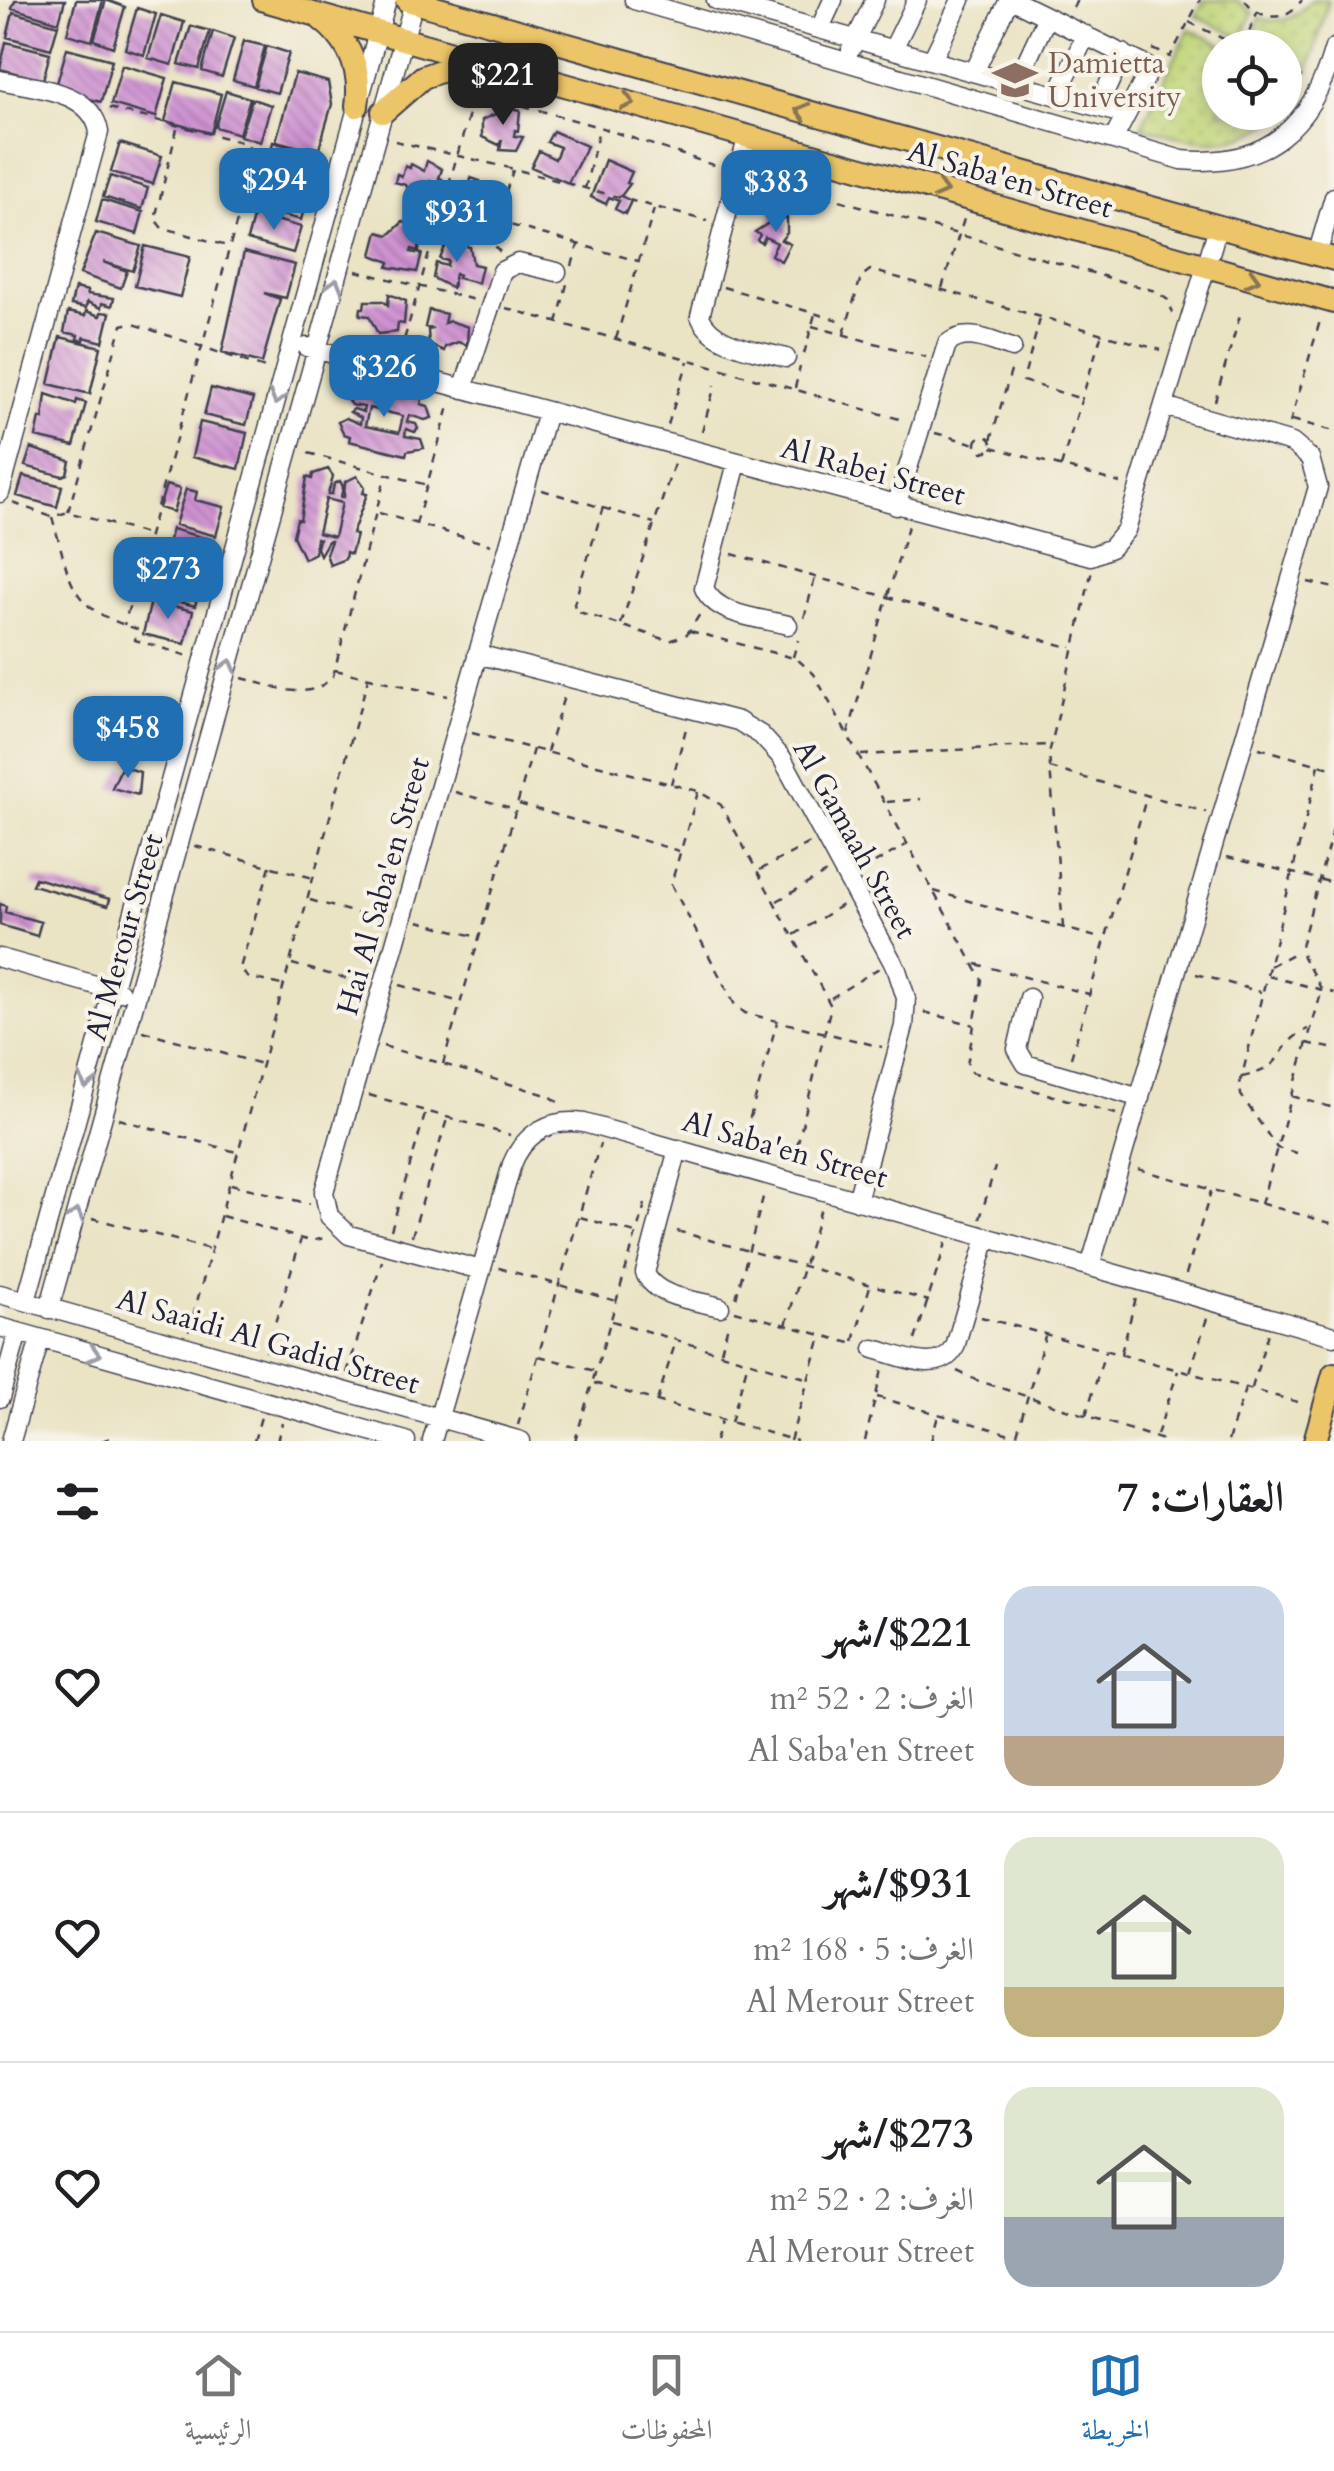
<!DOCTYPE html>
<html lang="ar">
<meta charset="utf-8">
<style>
:root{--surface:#fff;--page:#f2f2f2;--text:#202124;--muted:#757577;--line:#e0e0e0;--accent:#1f6fb2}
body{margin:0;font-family:Cardo,Amiri,serif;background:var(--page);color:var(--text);direction:rtl;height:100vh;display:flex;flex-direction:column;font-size:38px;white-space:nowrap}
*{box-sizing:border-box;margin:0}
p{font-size:32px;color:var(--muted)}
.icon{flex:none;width:55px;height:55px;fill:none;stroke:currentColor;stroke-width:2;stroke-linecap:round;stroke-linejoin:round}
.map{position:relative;height:1441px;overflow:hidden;direction:ltr}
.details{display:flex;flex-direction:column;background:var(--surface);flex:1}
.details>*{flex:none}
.controls{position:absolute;left:1202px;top:30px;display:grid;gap:20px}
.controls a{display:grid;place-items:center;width:100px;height:100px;border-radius:50%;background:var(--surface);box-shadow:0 5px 15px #0003;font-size:50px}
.price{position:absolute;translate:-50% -85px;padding:0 22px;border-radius:20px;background:var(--accent);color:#fff;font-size:32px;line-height:65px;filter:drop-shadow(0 2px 5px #0008)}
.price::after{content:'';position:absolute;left:50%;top:60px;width:30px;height:22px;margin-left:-15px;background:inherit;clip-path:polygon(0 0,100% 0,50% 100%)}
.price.on{background:#222;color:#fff}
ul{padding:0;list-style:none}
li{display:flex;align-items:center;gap:30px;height:250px;padding:0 50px}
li+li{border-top:2px solid var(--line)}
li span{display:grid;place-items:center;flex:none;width:280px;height:200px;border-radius:30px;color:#555}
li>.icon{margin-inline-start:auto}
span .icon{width:120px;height:120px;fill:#fffc;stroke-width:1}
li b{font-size:42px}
h2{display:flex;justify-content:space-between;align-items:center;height:120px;padding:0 50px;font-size:42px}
.menu{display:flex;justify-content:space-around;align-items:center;height:140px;border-top:2px solid var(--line);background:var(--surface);font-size:28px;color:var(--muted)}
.menu a{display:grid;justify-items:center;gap:5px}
.menu .on{color:var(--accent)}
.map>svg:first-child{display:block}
</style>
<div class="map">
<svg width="1334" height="1441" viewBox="0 0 1334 1441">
<defs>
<pattern id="park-dots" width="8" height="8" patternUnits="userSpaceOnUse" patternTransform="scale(2.5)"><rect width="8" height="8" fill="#c0d579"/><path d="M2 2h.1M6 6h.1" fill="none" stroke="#a5b76a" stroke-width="1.8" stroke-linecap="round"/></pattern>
<pattern id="building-back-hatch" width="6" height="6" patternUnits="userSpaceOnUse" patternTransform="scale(2.5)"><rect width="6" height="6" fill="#cf93d2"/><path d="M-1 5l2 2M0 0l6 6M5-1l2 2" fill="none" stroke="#a878ac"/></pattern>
</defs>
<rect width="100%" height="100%" fill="#f7f3e8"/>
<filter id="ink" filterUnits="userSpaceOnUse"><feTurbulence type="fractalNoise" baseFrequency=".01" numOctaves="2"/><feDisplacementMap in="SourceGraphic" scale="20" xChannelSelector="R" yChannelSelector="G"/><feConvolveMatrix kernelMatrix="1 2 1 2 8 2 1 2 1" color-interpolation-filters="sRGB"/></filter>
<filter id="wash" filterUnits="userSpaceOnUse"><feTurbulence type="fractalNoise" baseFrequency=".0048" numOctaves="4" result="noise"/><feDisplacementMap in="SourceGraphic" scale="40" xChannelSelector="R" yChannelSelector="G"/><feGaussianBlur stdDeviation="2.25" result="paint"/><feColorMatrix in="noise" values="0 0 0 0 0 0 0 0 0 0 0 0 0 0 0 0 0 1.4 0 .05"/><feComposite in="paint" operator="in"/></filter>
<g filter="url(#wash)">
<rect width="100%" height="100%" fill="#eae3c4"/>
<path fill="url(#park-dots)" stroke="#717c5a" stroke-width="2.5" d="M 1204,0 L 1236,0 L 1253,13 L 1241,38 L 1196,16 Z
M 1311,0 L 1329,0 L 1308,72 L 1285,60 L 1285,48 L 1261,47 L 1249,41 L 1260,18 C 1281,25 1298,17 1311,0 Z
M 1189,29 L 1227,47 L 1220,48 L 1220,112 L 1281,113 L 1277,117 C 1233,154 1191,141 1141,127 Z"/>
<g id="blocks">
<path fill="url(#building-back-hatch)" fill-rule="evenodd" d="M 15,0 L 65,0 L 59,22 L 12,8 Z
M 76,0 L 103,0 L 92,41 L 67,34 Z
M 106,0 L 125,7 L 113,47 L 94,40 Z
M 137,8 L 156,14 L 144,55 L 125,49 Z
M 13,12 L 58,25 L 51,49 L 7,37 Z
M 161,15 L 184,22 L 172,65 L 148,58 Z
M 191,26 L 210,31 L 199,69 L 179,64 Z
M 213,31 L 234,38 L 222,77 L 202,71 Z
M 244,41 L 265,46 L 254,86 L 233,80 Z
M 6,42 L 50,53 L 43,80 L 0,69 Z
M 267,46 L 289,53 L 277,93 L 255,87 Z
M 67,48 L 112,60 L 101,102 L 55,90 Z
M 122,65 L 167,78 L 156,117 L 111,104 Z
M 295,73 L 328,82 L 332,104 L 318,152 L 276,141 Z
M 176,82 L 221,94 L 211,133 L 165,121 Z
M 226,91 L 250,98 L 239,134 L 215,127 Z
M 252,99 L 271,105 L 260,142 L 240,136 Z
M 502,101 L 511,103 L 510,108 L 520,110 L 518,131 L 515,130 L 514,136 L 523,137 L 516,151 L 500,150 L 502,139 L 499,145 L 482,137 L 482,120 L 500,112 Z
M 553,131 L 587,146 L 568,183 L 531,167 L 539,151 L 555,159 L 560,147 L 547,142 Z
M 273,142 L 319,154 L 311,185 L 266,174 Z
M 120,143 L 162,156 L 153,184 L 111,172 Z
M 605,160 L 632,172 L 627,183 L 630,184 L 621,196 L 631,201 L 625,214 L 615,209 L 619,201 L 609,197 L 606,204 L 591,197 Z
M 427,161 L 442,169 L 439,178 L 442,179 L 441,184 L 430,181 L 428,187 L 434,189 L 433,192 L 430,191 L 427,202 L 419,199 L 417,203 L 411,201 L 413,197 L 406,185 L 395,182 L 397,174 L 402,176 L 405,166 L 410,168 L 411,164 L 424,171 Z
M 110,176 L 148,188 L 142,209 L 103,197 Z
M 265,176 L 310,187 L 301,220 L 256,208 Z
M 471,178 L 480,181 L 477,192 L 483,194 L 484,190 L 500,195 L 494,211 L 478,216 L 475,224 L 454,217 L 459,201 L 466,204 L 468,197 L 458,194 L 459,189 L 463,190 L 465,182 L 470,184 Z
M 102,200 L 143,212 L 137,234 L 96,222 Z
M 773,212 L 778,213 L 778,218 L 787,218 L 787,233 L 781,240 L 790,244 L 781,261 L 771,255 L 777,243 L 765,237 L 762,243 L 757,240 L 760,235 L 755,232 L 770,222 Z
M 254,214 L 301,227 L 293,253 L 247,240 Z
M 403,222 L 420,228 L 419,251 L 412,249 L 411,252 L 422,254 L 417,272 L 388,267 L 390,262 L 372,255 L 378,232 L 389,235 Z
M 96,233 L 141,246 L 133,271 L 103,262 L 127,271 L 121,288 L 80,274 Z
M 447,242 L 470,247 L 473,264 L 482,266 L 478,283 L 458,278 L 459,275 L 455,274 L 452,288 L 433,278 L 436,263 L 447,266 L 448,261 L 440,259 Z
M 145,246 L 190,257 L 180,297 L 135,286 Z
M 244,252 L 295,265 L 286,298 L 264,293 L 280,299 L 262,363 L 222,352 Z
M 75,288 L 88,291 L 87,294 L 114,298 L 112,306 L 102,303 L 101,308 L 87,302 L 86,308 L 71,305 Z
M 389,294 L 406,301 L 404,324 L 398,323 L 397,332 L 378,334 L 369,316 L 360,315 L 361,308 L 364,308 L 365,301 L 383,301 L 388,305 Z
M 429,310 L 446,314 L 444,323 L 450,321 L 468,327 L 467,345 L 458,342 L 445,347 L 444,351 L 429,345 L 428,330 L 433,329 L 425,327 Z
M 86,311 L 100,316 L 101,312 L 110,313 L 103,342 L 84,337 L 84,341 L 77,339 L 78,335 L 64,332 L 68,312 L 85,316 Z
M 60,337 L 101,347 L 90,394 L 49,384 Z
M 362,384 L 402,398 L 402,395 L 422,399 L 421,404 L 428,406 L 432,418 L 425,420 L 409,415 L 407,422 L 416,424 L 418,429 L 415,432 L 406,429 L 405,436 L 421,439 L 424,448 L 407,451 L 406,455 L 349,441 L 350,436 L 344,434 L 338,422 L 346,418 L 360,424 L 361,418 L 350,412 L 354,409 L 363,412 L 364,407 L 351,405 L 344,395 L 354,387 L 361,388 ZM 369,408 L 403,416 L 399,433 L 365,426 Z
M 211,388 L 253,399 L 246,425 L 204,415 Z
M 46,394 L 76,404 L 77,400 L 86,403 L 74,446 L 36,437 L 40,418 L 43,419 Z
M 200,422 L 247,433 L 239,469 L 192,457 Z
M 31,448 L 70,461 L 67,474 L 62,476 L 25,466 Z
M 328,469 L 333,476 L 328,494 L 332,494 L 334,484 L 340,481 L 343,487 L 341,497 L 344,497 L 345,482 L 357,476 L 365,487 L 363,493 L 367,494 L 352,534 L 356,535 L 351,554 L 346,552 L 345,559 L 330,565 L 326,554 L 331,541 L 328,541 L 320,555 L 317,548 L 319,539 L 316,538 L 315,553 L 304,559 L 293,536 L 297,519 L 300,520 L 307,477 L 312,479 L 313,474 ZM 326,499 L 342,503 L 334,537 L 318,533 Z
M 23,476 L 62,486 L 57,507 L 17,496 Z
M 166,485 L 180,489 L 173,512 L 159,508 Z
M 186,489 L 197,492 L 195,500 L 224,507 L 216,536 L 175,525 Z
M 172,529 L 215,541 L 206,570 L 164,558 Z
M 160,566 L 203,576 L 195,606 L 153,595 Z
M 151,601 L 193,611 L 185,644 L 143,634 Z
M 112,697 L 166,712 L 162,727 L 107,711 Z
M 87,730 L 106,734 L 102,752 L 83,748 Z
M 122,766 L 140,772 L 138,795 L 112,788 Z
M 35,878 L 110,899 L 108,906 L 32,885 Z
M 0,904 L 6,906 L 5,912 L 41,922 L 37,936 L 0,925 Z"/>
</g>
</g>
<g filter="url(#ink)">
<use href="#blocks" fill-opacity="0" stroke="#403f50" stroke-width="2.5"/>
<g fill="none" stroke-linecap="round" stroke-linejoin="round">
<g stroke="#403f50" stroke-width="21">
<path id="minor" d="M 634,0 L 1182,160 C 1266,168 1312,127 1334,48
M 716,0 L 1126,115
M 1013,0 L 1145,65 L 1147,75 L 1113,140
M 820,28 L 833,0
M 851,49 L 875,0
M 893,49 L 917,0
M 932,60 L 961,0
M 974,72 L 1009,0
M 0,80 C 34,88 92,90 99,132 L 0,493
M 1016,84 L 1047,17
M 1057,95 L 1086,35
M 1098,107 L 1123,53
M 748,135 L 700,316 C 711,346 758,350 786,358
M 1317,255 L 1334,197
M 307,347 L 1091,556 L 1111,548 L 1126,530 L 1218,227
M 463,389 L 502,271 L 518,263 L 557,272
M 737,463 L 704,588 C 716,616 761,618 788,625
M 896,506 L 947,344 C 967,328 990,341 1012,348
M 477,654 L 738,721 L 761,735 L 782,758 L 897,970 L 906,998 L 904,1026 L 857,1201
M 0,958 L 120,992
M 1029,998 L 1017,1049 L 1026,1064 L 1140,1098
M 678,1149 L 645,1273 C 656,1298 695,1300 720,1307
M 1090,1267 L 1318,487 L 1310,458 L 1292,443 L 1164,406
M 481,1270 L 349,1235 L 329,1216 L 324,1192 L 547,412
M 0,1294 L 521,1441
M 26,1301 L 387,0
M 49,1309 L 414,2
M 0,1327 L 406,1441
M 874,1349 C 899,1355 940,1376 955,1347 L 987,1237
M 0,1398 L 18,1332
M 11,1441 L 40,1339
M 432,1441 L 512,1164 C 525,1133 550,1118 584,1123 L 1334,1336"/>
</g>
<g stroke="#403f50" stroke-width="26">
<path id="major" d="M 264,0 L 1334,302
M 407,0 L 1334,259
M 321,19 C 350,41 362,70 357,106
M 383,112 L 423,77 L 472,60
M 1315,1441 L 1334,1374"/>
</g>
<path stroke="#403f50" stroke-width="2.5" stroke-dasharray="8 8" stroke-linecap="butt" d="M 1245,0 C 1261,22 1286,22 1302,0
M 1073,8 L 1077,0
M 1189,22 L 1242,48
M 1243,46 L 1257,13
M 1153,49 L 1170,57 L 1200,0
M 1285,69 L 1302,77
M 477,93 L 599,127 L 716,166
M 109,108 L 242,142 L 251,149 L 254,160 L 124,625
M 177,129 L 155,219 L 161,227 L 227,246
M 395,141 L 514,169 L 707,221
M 763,178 L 1155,291 L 1168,300 L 1173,313
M 585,189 L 599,129
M 496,221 L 638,261
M 438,223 L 488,237 L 500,252
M 491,238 L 513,170
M 572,266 L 578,245
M 356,271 L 475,300
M 723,287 L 845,322
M 942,288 L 964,219
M 506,308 L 903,420
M 1040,319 L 1023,381 L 1082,399
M 557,323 L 567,284
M 812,326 L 926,357
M 844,334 L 861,277 L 870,270 L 1161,350
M 616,339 L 654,209
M 400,354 L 478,83
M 804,354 L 815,314
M 795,388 L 800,367
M 1215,401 L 1241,312
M 1292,420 L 1334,431
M 1290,423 L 1320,321
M 668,425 L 688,361
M 702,432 L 715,385
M 935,433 L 976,444
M976 444a8 8 0 1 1 16 0a8 8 0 1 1-16 0Z
M 991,440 L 1013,364
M 992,447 L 1120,483
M 308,453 L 427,485
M 1061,466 L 1101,336
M 542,490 L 654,523
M 13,503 L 52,517 L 68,512 L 149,535
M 603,507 L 574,604 L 576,611 L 670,641 L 687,634 L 702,611
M 68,512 L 122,325 L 131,323 L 268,369
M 379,513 L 491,545
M 52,517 C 72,582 65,607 137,629 L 135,640 L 188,656
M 416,524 L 450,403
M 732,554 L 1072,648
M 1308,582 L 1334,588
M 804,618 L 815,578
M 621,624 L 675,461
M 690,631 L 797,659 L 814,674 L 982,980 L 967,1065 L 971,1072 L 1116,1114
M 793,657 L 798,640
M 335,670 L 448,696
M 242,678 C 274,686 308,704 333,676 L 386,474
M 472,733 L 698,791 L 721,805 L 831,1006 L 793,1163
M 848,734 L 908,526
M 1259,748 L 1334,769
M 547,752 L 565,693
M 861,755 L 1048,745
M 1050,768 L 1206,812
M 671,784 L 687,725
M 455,792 L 515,809
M 698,792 L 671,884 L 735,1005 L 745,1013 L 882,1047
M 887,802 L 921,799
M 519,804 L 679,851
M 195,846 L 313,878
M 1227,857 L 1334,883
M 270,866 L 240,968 L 247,977 L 281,985
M 760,870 L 810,843
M 861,871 L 906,845
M 934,891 L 1103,939
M 310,900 L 384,921
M 777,901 L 826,873
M 418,921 L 478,937
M 1063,927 L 1049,754 L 1092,570
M 794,935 L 842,905
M 292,964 L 366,984
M 976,964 L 1089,994
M 1270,966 L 1298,951
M 1196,974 L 1261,992
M 1268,976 L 1334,993
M 400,985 L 460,1002
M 831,998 L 879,968
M 924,1012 L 974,1025
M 143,1031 L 261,1064
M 1307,1043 L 1330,1048
M 383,1046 L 550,1096 L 563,1106
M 1071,1058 L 1147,795
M 443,1064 L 533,749
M 1242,1077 C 1290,1067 1272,1046 1308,1029
M 369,1095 L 510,1135
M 1292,1096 L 1334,1108
M 119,1119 L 236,1152
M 741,1149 L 777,1022
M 1297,1153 L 1277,1148 L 1241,1095 L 1240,1084 L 1319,765
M 1138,1169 L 1334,1224
M 231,1184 L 310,1204
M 1261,1204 L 1322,990 L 1303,957 L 1301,946 L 1334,825
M 222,1216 L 310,1241 L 325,1238
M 580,1217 L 635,1233
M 92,1218 L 210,1249
M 980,1219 L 995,1167
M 391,1230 L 426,1111
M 677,1231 L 929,1301
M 412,1236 L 447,1119
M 499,1268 L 616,1301
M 1186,1274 L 1211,1191
M 736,1298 L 765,1190
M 735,1311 L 858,1345
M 981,1317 L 1298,1402
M 612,1321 L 809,1379
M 786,1325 L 821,1208
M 189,1331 L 368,678
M 915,1340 L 946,1243
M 854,1341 L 870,1286
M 721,1351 L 729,1321
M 266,1352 L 301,1239
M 1121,1353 L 1136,1298
M 539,1356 L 595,1371
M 957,1371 L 976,1380 L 1166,1441
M 1190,1372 L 1207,1318
M 347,1373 L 382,1261
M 594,1383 L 797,1441
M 1252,1388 L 1268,1333
M 877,1397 L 1035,1441
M 657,1401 L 676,1341
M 1086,1415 L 1105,1352
M 731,1422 L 748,1362
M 518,1425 L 600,1144
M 1017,1434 L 1045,1336
M 1157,1435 L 1178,1371
M 102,1441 L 110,1438 L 121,1441
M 254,1441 L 261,1417
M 277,1441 L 282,1423
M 575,1441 L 645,1204
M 715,1441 L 721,1421
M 790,1441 L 821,1337
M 865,1441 L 882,1370
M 931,1441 L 938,1416
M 1228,1441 L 1245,1389"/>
<use href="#minor" stroke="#fff" stroke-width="18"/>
<use href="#major" stroke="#ecc569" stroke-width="22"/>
</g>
<defs><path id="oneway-chevron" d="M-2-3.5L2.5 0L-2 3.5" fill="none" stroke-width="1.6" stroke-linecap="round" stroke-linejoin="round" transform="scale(2.5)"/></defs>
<g stroke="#877452">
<use href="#oneway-chevron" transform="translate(628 102) rotate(15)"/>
<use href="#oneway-chevron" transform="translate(802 111) rotate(-164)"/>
<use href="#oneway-chevron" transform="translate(941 190) rotate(16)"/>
<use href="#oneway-chevron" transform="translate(1253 279) rotate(16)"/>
</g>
<g stroke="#9c9ca7">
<use href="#oneway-chevron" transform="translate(335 285) rotate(-74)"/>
<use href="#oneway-chevron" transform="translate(277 398) rotate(106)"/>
<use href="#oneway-chevron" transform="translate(229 666) rotate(-74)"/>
<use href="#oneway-chevron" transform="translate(87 1082) rotate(105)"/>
<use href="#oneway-chevron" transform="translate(76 1215) rotate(-74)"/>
<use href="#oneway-chevron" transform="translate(94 1354) rotate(16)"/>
</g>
</g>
<defs>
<g id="university-bare" transform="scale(3.45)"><path d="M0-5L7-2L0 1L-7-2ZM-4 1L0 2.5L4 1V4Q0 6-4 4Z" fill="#8d6e63" stroke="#f7f3e8" stroke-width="2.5" paint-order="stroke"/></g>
</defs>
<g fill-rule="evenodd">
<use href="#university-bare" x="1015" y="80"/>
</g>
<g text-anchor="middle" stroke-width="8" stroke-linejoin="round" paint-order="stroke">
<g font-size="30" fill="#785e54" stroke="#f7f3e8" text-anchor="start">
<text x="1048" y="73">Damietta<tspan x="1048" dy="34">University</tspan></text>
</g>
<g font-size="30" fill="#22223b" stroke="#f7f3e8">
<text transform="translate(1010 179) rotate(16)" y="10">Al Saba'en Street</text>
<text transform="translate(873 471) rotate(15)" y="10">Al Rabei Street</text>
<text transform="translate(855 839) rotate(61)" y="10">Al Gamaah Street</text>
<text transform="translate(383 886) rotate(-74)" y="10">Hai Al Saba'en Street</text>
<text transform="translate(124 937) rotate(-74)" y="10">Al Merour Street</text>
<text transform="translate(785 1149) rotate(16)" y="10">Al Saba'en Street</text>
<text transform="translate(268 1341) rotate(16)" y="10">Al Saaidi Al Gadid Street</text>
</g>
</g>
</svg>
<div class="controls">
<a><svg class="icon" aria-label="locate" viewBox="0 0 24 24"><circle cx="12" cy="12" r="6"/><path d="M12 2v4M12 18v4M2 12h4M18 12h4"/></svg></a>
</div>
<b class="price on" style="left:503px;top:128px">$221</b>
<b class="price" style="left:274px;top:233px">$294</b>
<b class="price" style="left:776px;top:235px">$383</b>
<b class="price" style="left:457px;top:265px">$931</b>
<b class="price" style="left:384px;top:420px">$326</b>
<b class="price" style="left:168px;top:622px">$273</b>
<b class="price" style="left:128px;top:781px">$458</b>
</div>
<section class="details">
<h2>العقارات: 7<svg class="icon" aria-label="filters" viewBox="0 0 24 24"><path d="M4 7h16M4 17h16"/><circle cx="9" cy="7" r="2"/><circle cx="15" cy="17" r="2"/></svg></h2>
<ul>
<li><span style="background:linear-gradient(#c9d6e8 75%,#b9a48a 0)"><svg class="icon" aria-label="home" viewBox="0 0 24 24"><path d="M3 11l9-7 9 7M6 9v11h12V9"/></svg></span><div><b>$221/شهر</b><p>الغرف: 2 · 52 m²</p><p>Al Saba'en Street</p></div><svg class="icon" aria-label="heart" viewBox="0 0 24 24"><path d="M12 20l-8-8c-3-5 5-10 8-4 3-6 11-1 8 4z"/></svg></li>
<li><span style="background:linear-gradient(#dfe7d0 75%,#c2b280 0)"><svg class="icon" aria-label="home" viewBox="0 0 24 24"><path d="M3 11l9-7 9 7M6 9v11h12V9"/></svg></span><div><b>$931/شهر</b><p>الغرف: 5 · 168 m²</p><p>Al Merour Street</p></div><svg class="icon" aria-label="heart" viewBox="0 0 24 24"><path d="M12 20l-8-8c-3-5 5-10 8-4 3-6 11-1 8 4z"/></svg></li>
<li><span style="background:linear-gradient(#dfe7d0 65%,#9aa5b1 0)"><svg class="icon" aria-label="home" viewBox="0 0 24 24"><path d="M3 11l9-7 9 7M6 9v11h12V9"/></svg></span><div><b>$273/شهر</b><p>الغرف: 2 · 52 m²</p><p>Al Merour Street</p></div><svg class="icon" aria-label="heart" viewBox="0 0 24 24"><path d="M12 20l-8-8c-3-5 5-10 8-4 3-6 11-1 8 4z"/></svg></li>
</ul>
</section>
<nav class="menu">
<a class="on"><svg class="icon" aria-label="map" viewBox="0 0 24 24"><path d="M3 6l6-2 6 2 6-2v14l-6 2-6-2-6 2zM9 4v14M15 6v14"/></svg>الخريطة</a>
<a><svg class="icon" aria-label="saved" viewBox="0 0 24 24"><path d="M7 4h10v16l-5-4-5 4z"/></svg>المحفوظات</a>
<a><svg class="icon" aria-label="home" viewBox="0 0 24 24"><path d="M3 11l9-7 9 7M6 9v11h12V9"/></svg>الرئيسية</a>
</nav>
